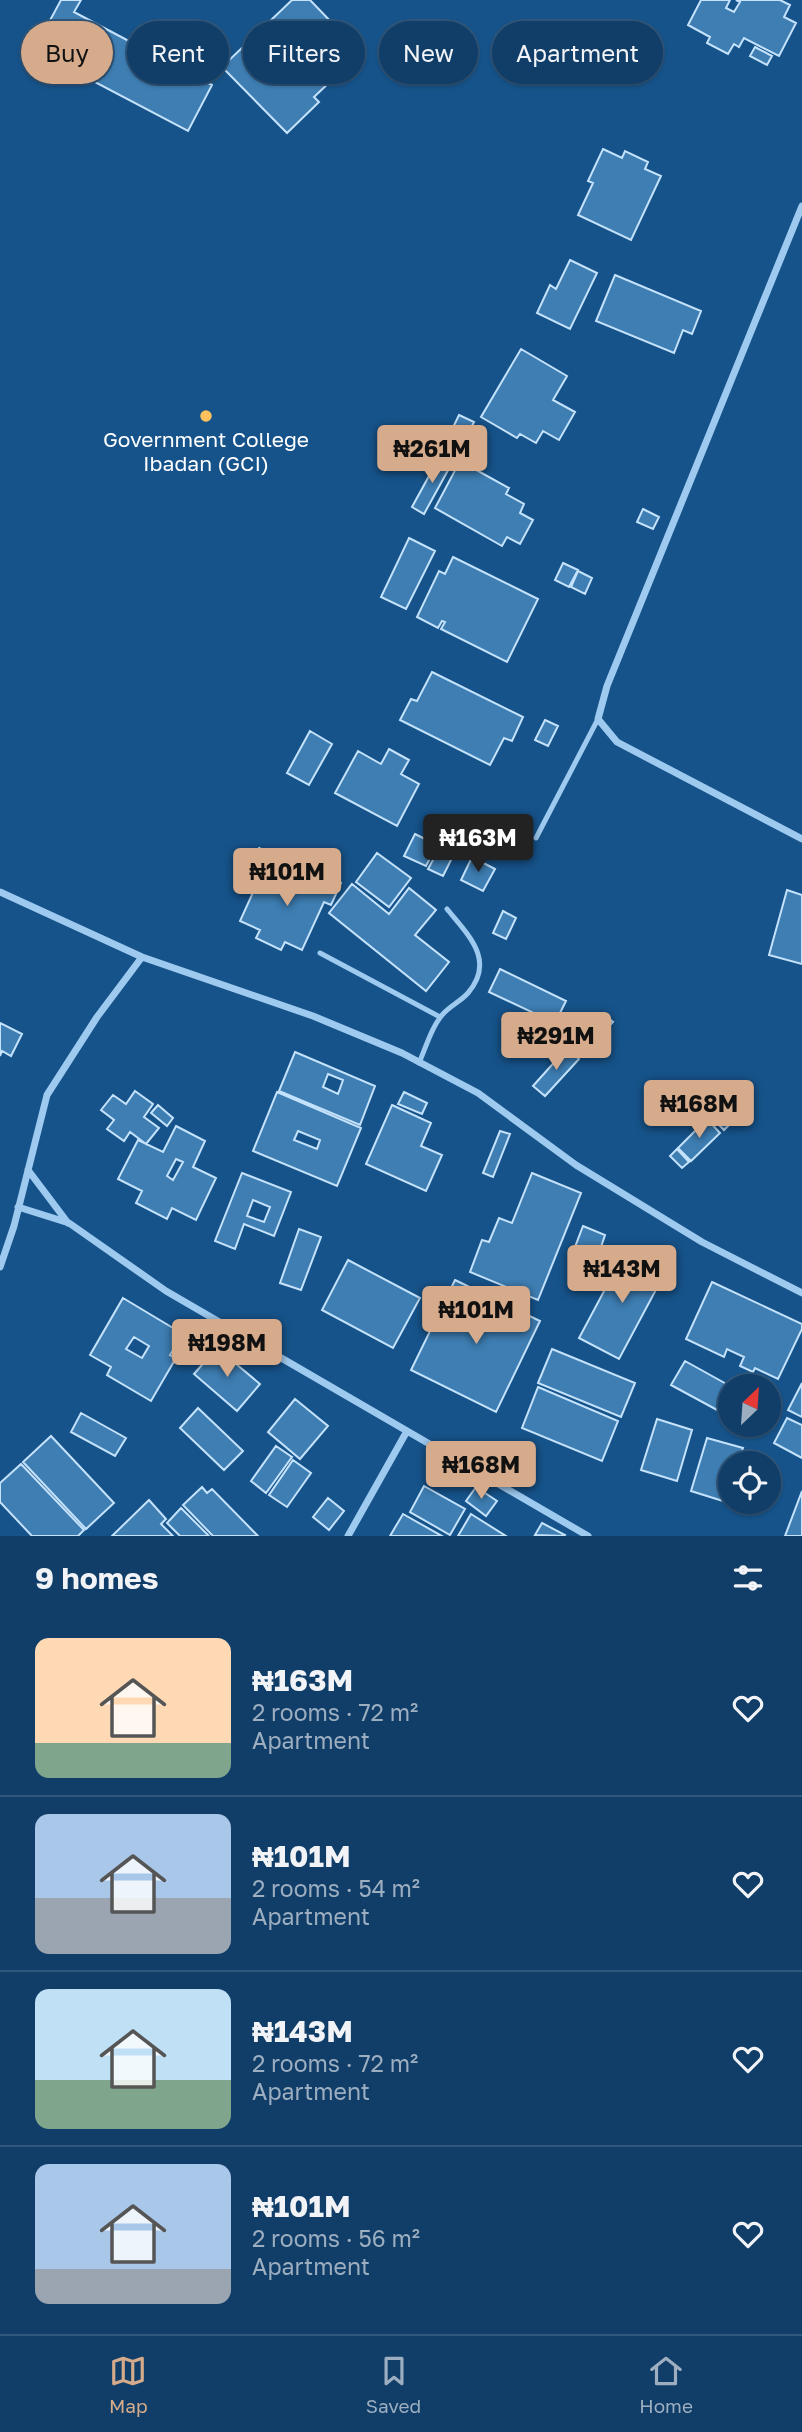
<!DOCTYPE html>
<meta charset="utf-8">
<style>
:root{--surface:#103e68;--page:#1e4971;--text:#f1f3f6;--muted:#9caec0;--line:#30577c;--accent:#d6ab8b}
body{margin:0;font-family:"Golos Text",sans-serif;background:var(--page);color:var(--text);height:100vh;display:flex;flex-direction:column;font-size:26px;white-space:nowrap}
*{box-sizing:border-box;margin:0}
p{font-size:23px;color:var(--muted)}
.icon{flex:none;width:38px;height:38px;fill:none;stroke:currentColor;stroke-width:2;stroke-linecap:round;stroke-linejoin:round}
.map{position:relative;height:1536px;overflow:hidden}
.panel{display:flex;flex-direction:column;background:var(--surface);flex:1}
.panel>*{flex:none}
.banner{position:absolute;left:21px;top:21px;width:761px;height:63px;display:flex;gap:14px}
.needle{width:46px;rotate:25deg}
.tools{position:absolute;left:718px;top:1374px;display:grid;gap:14px}
.tools a{display:grid;place-items:center;width:63px;height:63px;border-radius:50%;background:var(--surface);box-shadow:0 2px 5px #0004,0 0 0 2px var(--line);font-size:35px}
.price{position:absolute;translate:-50% -60px;padding:0 16px;border-radius:7px;background:var(--accent);color:#111;font-size:23px;line-height:46px;filter:drop-shadow(0 2px 4px #0008)}
.price::after{content:'';position:absolute;left:50%;top:42px;width:21px;height:16px;margin-left:-10px;background:inherit;clip-path:polygon(0 0,100% 0,50% 100%)}
.price.selected{background:#222;color:#fff}
ul{padding:0;list-style:none}
li{display:flex;align-items:center;gap:21px;height:175px;padding:0 35px}
li+li{border-top:2px solid var(--line)}
li span{display:grid;place-items:center;flex:none;width:196px;height:140px;border-radius:14px;color:#555}
li>.icon{margin-inline-start:auto}
span .icon{width:84px;height:84px;fill:#fffc;stroke-width:1}
li b{font-size:30px}
h2{display:flex;justify-content:space-between;align-items:center;height:84px;padding:0 35px;font-size:30px}
.pill{padding:0 24px;border-radius:32px;background:var(--surface);box-shadow:0 2px 5px #0004,0 0 0 2px var(--line);font-size:24px;line-height:63px}
.pill.selected{background:var(--accent);color:#111}
.dock{display:flex;justify-content:space-around;align-items:center;height:98px;border-top:2px solid var(--line);background:var(--surface);font-size:19px;color:var(--muted)}
.dock a{display:grid;justify-items:center;gap:4px}
.dock .selected{color:var(--accent)}
.map>svg:first-child{display:block}
</style>
<div class="map">
<svg width="802" height="1536" viewBox="0 0 802 1536">
<rect width="100%" height="100%" fill="#16538a"/>
<path fill="#3e7eb3" stroke="#c4e2fb" stroke-width="2" fill-rule="evenodd" d="M 61,0 L 81,0 L 74,12 L 212,85 L 188,131 L 34,50 Z
M 292,0 L 310,0 L 365,57 L 337,83 L 333,79 L 314,97 L 319,102 L 287,133 L 222,67 ZM 296,53 L 306,64 L 298,72 L 288,62 Z
M 701,0 L 730,0 L 726,8 L 734,12 L 740,2 L 736,0 L 780,0 L 790,5 L 784,17 L 796,23 L 779,56 L 744,38 L 739,47 L 734,44 L 728,54 L 707,43 L 710,37 L 688,25 Z
M 755,47 L 772,56 L 767,65 L 750,56 Z
M 603,149 L 622,158 L 625,151 L 648,162 L 645,169 L 661,176 L 631,240 L 578,215 L 593,183 L 588,181 Z
M 570,260 L 597,273 L 570,329 L 537,313 L 550,285 L 556,289 Z
M 615,275 L 701,311 L 692,334 L 683,330 L 674,353 L 596,321 Z
M 521,349 L 567,376 L 553,400 L 575,412 L 559,440 L 543,431 L 536,443 L 520,434 L 517,438 L 481,417 Z
M 459,415 L 474,422 L 457,457 L 442,450 Z
M 440,456 L 452,463 L 424,514 L 412,507 Z
M 460,461 L 509,488 L 506,494 L 524,504 L 520,513 L 533,520 L 520,544 L 507,537 L 502,546 L 435,508 Z
M 643,509 L 659,517 L 653,529 L 637,522 Z
M 409,538 L 435,551 L 406,609 L 381,597 Z
M 453,557 L 538,599 L 507,662 L 441,629 L 445,622 L 442,621 L 438,628 L 417,617 L 439,571 L 445,574 Z
M 563,563 L 578,570 L 569,587 L 555,580 Z
M 578,571 L 592,578 L 585,594 L 571,587 Z
M 432,672 L 523,717 L 512,741 L 504,738 L 490,765 L 400,720 L 411,699 L 417,701 Z
M 545,720 L 558,726 L 548,746 L 535,740 Z
M 310,731 L 332,744 L 309,785 L 287,773 Z
M 389,749 L 409,760 L 401,774 L 419,784 L 397,826 L 335,793 L 358,751 L 381,764 Z
M 415,834 L 437,845 L 426,866 L 404,856 Z
M 440,847 L 454,854 L 443,876 L 428,869 Z
M 259,848 L 283,859 L 278,870 L 254,859 Z
M 377,853 L 411,878 L 389,907 L 356,882 Z
M 472,857 L 495,869 L 483,891 L 461,880 Z
M 265,866 L 314,888 L 320,874 L 341,883 L 331,905 L 324,902 L 302,950 L 285,942 L 281,950 L 256,938 L 260,930 L 240,921 Z
M 352,884 L 389,914 L 409,888 L 436,910 L 415,935 L 449,962 L 426,991 L 329,913 Z
M 787,890 L 802,895 L 802,964 L 769,955 Z
M 503,911 L 516,918 L 506,939 L 493,933 Z
M 500,969 L 566,1001 L 555,1023 L 489,992 Z
M 604,1015 L 613,1022 L 582,1056 L 574,1049 Z
M 0,1023 L 22,1034 L 11,1056 L 2,1051 L 0,1056 Z
M 567,1048 L 579,1059 L 545,1096 L 533,1086 Z
M 295,1052 L 375,1086 L 360,1125 L 279,1091 ZM 328,1074 L 343,1080 L 338,1094 L 323,1087 Z
M 135,1091 L 153,1104 L 144,1117 L 159,1128 L 146,1144 L 130,1132 L 124,1141 L 107,1129 L 114,1120 L 101,1110 L 113,1095 L 126,1104 Z
M 277,1092 L 361,1128 L 337,1186 L 253,1151 ZM 298,1131 L 320,1140 L 317,1149 L 294,1140 Z
M 404,1092 L 427,1103 L 422,1114 L 398,1104 Z
M 733,1096 L 745,1109 L 724,1130 L 712,1118 Z
M 158,1105 L 173,1118 L 167,1126 L 151,1113 Z
M 392,1105 L 431,1123 L 421,1146 L 442,1155 L 426,1191 L 366,1164 Z
M 707,1119 L 720,1133 L 691,1161 L 678,1148 Z
M 176,1126 L 205,1141 L 193,1167 L 216,1178 L 196,1220 L 172,1208 L 167,1219 L 136,1203 L 142,1191 L 118,1179 L 138,1140 L 163,1152 ZM 176,1159 L 183,1162 L 173,1180 L 167,1176 Z
M 500,1131 L 510,1134 L 493,1177 L 483,1173 Z
M 677,1149 L 689,1162 L 682,1168 L 670,1156 Z
M 242,1173 L 291,1192 L 274,1236 L 244,1224 L 235,1249 L 215,1241 ZM 253,1200 L 270,1207 L 264,1222 L 247,1216 Z
M 532,1173 L 581,1193 L 538,1300 L 470,1272 L 482,1240 L 489,1242 L 499,1218 L 512,1223 Z
M 583,1226 L 605,1235 L 598,1256 L 575,1247 Z
M 299,1229 L 321,1237 L 301,1290 L 280,1283 Z
M 626,1250 L 666,1271 L 619,1359 L 579,1338 Z
M 348,1260 L 420,1298 L 393,1348 L 322,1310 Z
M 455,1280 L 540,1321 L 496,1412 L 411,1370 Z
M 712,1282 L 802,1324 L 802,1329 L 778,1379 L 755,1368 L 753,1372 L 740,1366 L 744,1357 L 727,1349 L 724,1357 L 686,1339 Z
M 123,1298 L 183,1334 L 170,1355 L 176,1358 L 151,1401 L 107,1375 L 111,1367 L 90,1355 ZM 134,1337 L 149,1346 L 142,1358 L 126,1349 Z
M 217,1348 L 260,1384 L 237,1411 L 194,1374 Z
M 552,1349 L 635,1383 L 621,1417 L 538,1383 Z
M 685,1361 L 730,1386 L 730,1417 L 671,1385 Z
M 802,1383 L 802,1417 L 788,1410 Z
M 538,1387 L 618,1421 L 602,1461 L 522,1428 Z
M 295,1399 L 328,1426 L 300,1459 L 268,1432 Z
M 198,1408 L 243,1451 L 224,1470 L 180,1428 Z
M 81,1413 L 126,1438 L 115,1456 L 71,1432 Z
M 787,1418 L 802,1425 L 802,1458 L 774,1443 Z
M 657,1419 L 692,1430 L 677,1481 L 641,1470 Z
M 51,1436 L 114,1503 L 86,1529 L 23,1462 Z
M 707,1438 L 743,1448 L 738,1463 L 730,1463 L 730,1490 L 726,1502 L 691,1491 Z
M 276,1446 L 292,1457 L 266,1493 L 251,1481 Z
M 293,1460 L 311,1473 L 287,1507 L 269,1495 Z
M 21,1464 L 84,1530 L 78,1536 L 32,1536 L 0,1502 L 0,1483 Z
M 424,1486 L 465,1509 L 450,1535 L 410,1512 Z
M 202,1487 L 207,1493 L 212,1489 L 258,1536 L 213,1536 L 183,1505 Z
M 476,1487 L 497,1501 L 486,1516 L 466,1501 Z
M 802,1491 L 802,1536 L 785,1536 Z
M 328,1498 L 344,1511 L 329,1530 L 313,1517 Z
M 149,1500 L 166,1519 L 161,1524 L 173,1536 L 112,1536 Z
M 181,1508 L 209,1536 L 180,1536 L 167,1523 Z
M 403,1514 L 442,1536 L 390,1536 Z
M 471,1514 L 506,1536 L 458,1536 Z
M 542,1523 L 565,1535 L 564,1536 L 535,1535 Z"/>
<g fill="none" stroke-linecap="round" stroke-linejoin="round">
<path stroke="#9ecaef" stroke-width="5" d="M 536,838 L 598,719
M 320,953 L 440,1017
M 419,1063 C 426,1047 432,1026 443,1014 C 450,1006 461,1001 468,993 C 496,960 468,935 447,909"/>
<path stroke="#9ecaef" stroke-width="7" d="M 802,206 L 607,686 L 598,719 L 617,742 L 802,839
M 0,892 L 142,957 L 313,1016 L 402,1053 L 478,1093 L 576,1165 L 702,1242 L 802,1293
M 28,1170 L 68,1223
M 18,1207 L 69,1223 L 166,1291 L 588,1536
M 0,1267 L 14,1226 L 47,1095 L 97,1017 L 142,957
M 348,1536 L 407,1431"/>
</g>
<circle fill="#ffc15c" stroke="#16538a" stroke-width="2.5" cx="206" cy="416" r="7"/>
<g text-anchor="middle" stroke-width="6" stroke-linejoin="round" paint-order="stroke">
<g font-size="21" fill="#fff" stroke="#16538a">
<text x="206" y="447">Government College<tspan x="206" dy="24">Ibadan (GCI)</tspan></text>
</g>
</g>
</svg>
<div class="tools">
<a><svg class="needle" viewBox="-14 -14 28 28"><path d="M0-13l5 13h-10z" fill="#e53935"/><path d="M0 13l5-13h-10z" fill="#9caec0"/></svg></a>
<a><svg class="icon" aria-label="locate" viewBox="0 0 24 24"><circle cx="12" cy="12" r="6"/><path d="M12 2v4M12 18v4M2 12h4M18 12h4"/></svg></a>
</div>
<b class="price" style="left:432px;top:485px">₦261M</b>
<b class="price selected" style="left:478px;top:874px">₦163M</b>
<b class="price" style="left:287px;top:908px">₦101M</b>
<b class="price" style="left:556px;top:1072px">₦291M</b>
<b class="price" style="left:699px;top:1140px">₦168M</b>
<b class="price" style="left:622px;top:1305px">₦143M</b>
<b class="price" style="left:476px;top:1346px">₦101M</b>
<b class="price" style="left:227px;top:1379px">₦198M</b>
<b class="price" style="left:481px;top:1501px">₦168M</b>
<div class="banner">
<a class="pill selected">Buy</a>
<a class="pill">Rent</a>
<a class="pill">Filters</a>
<a class="pill">New</a>
<a class="pill">Apartment</a>
</div>
</div>
<section class="panel">
<h2>9 homes<svg class="icon" aria-label="filters" viewBox="0 0 24 24"><path d="M4 7h16M4 17h16"/><circle cx="9" cy="7" r="2"/><circle cx="15" cy="17" r="2"/></svg></h2>
<ul>
<li><span style="background:linear-gradient(#ffd9b3 75%,#7fa58c 0)"><svg class="icon" aria-label="home" viewBox="0 0 24 24"><path d="M3 11l9-7 9 7M6 9v11h12V9"/></svg></span><div><b>₦163M</b><p>2 rooms · 72 m²</p><p>Apartment</p></div><svg class="icon" aria-label="heart" viewBox="0 0 24 24"><path d="M12 20l-8-8c-3-5 5-10 8-4 3-6 11-1 8 4z"/></svg></li>
<li><span style="background:linear-gradient(#a9c7e8 60%,#9aa5b1 0)"><svg class="icon" aria-label="home" viewBox="0 0 24 24"><path d="M3 11l9-7 9 7M6 9v11h12V9"/></svg></span><div><b>₦101M</b><p>2 rooms · 54 m²</p><p>Apartment</p></div><svg class="icon" aria-label="heart" viewBox="0 0 24 24"><path d="M12 20l-8-8c-3-5 5-10 8-4 3-6 11-1 8 4z"/></svg></li>
<li><span style="background:linear-gradient(#bfe0f5 65%,#7fa58c 0)"><svg class="icon" aria-label="home" viewBox="0 0 24 24"><path d="M3 11l9-7 9 7M6 9v11h12V9"/></svg></span><div><b>₦143M</b><p>2 rooms · 72 m²</p><p>Apartment</p></div><svg class="icon" aria-label="heart" viewBox="0 0 24 24"><path d="M12 20l-8-8c-3-5 5-10 8-4 3-6 11-1 8 4z"/></svg></li>
<li><span style="background:linear-gradient(#a9c7e8 75%,#9aa5b1 0)"><svg class="icon" aria-label="home" viewBox="0 0 24 24"><path d="M3 11l9-7 9 7M6 9v11h12V9"/></svg></span><div><b>₦101M</b><p>2 rooms · 56 m²</p><p>Apartment</p></div><svg class="icon" aria-label="heart" viewBox="0 0 24 24"><path d="M12 20l-8-8c-3-5 5-10 8-4 3-6 11-1 8 4z"/></svg></li>
</ul>
</section>
<nav class="dock">
<a class="selected"><svg class="icon" aria-label="map" viewBox="0 0 24 24"><path d="M3 6l6-2 6 2 6-2v14l-6 2-6-2-6 2zM9 4v14M15 6v14"/></svg>Map</a>
<a><svg class="icon" aria-label="saved" viewBox="0 0 24 24"><path d="M7 4h10v16l-5-4-5 4z"/></svg>Saved</a>
<a><svg class="icon" aria-label="home" viewBox="0 0 24 24"><path d="M3 11l9-7 9 7M6 9v11h12V9"/></svg>Home</a>
</nav>
